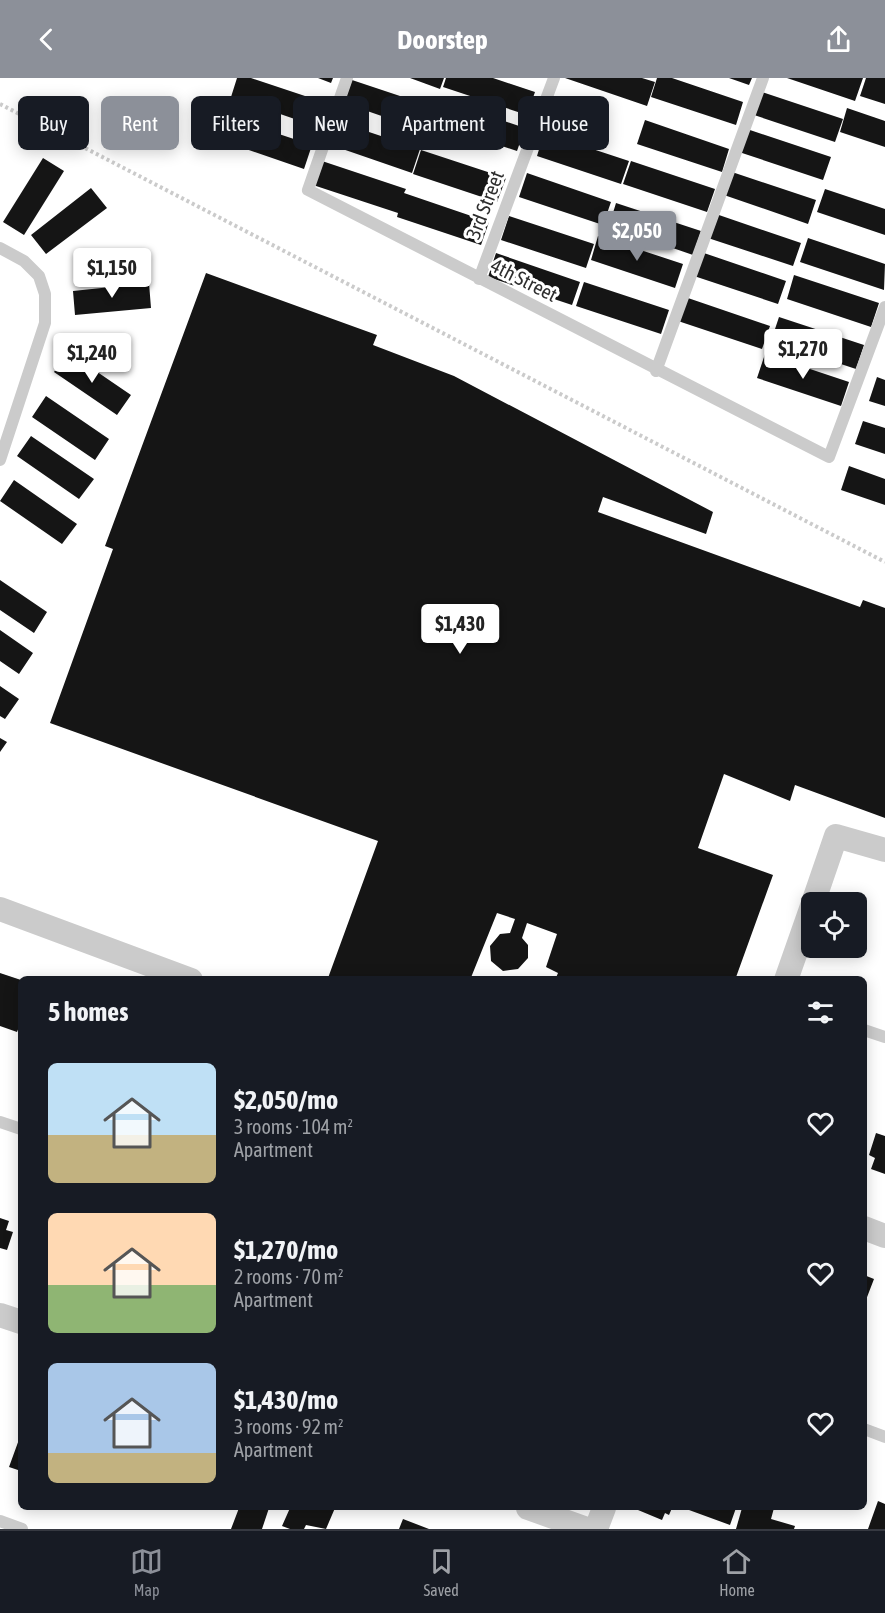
<!DOCTYPE html>
<meta charset="utf-8">
<style>
:root{--surface:#171b24;--page:#20242c;--text:#f1f3f6;--muted:#9ea1a6;--line:#363941;--accent:#8c9099}
body{margin:0;font-family:"Asap Condensed",sans-serif;background:var(--page);color:var(--text);height:100vh;display:flex;flex-direction:column;font-size:22px;white-space:nowrap}
*{box-sizing:border-box;margin:0}
p{font-size:20px;color:var(--muted)}
.icon{flex:none;width:33px;height:33px;fill:none;stroke:currentColor;stroke-width:2;stroke-linecap:round;stroke-linejoin:round}
.map{position:relative;flex:1;overflow:hidden}
.details{position:absolute;left:18px;top:898px;width:849px;height:534px;display:flex;flex-direction:column;background:var(--surface);border-radius:9px;box-shadow:0 3px 15px #0003}
.details>*{flex:none}
.hud{position:absolute;left:18px;top:18px;width:849px;height:54px;display:flex;gap:12px}
.fabs{position:absolute;left:801px;top:814px;display:grid;gap:12px}
.fabs a{display:grid;place-items:center;width:66px;height:66px;border-radius:9px;background:var(--surface);box-shadow:0 3px 15px #0003;font-size:30px}
.price{position:absolute;translate:-50% -51px;padding:0 14px;border-radius:6px;background:#fff;color:#222;font-size:20px;line-height:39px;filter:drop-shadow(0 2px 3px #0008)}
.price::after{content:'';position:absolute;left:50%;top:36px;width:18px;height:14px;margin-left:-9px;background:inherit;clip-path:polygon(0 0,100% 0,50% 100%)}
.price.active{background:var(--accent);color:#fff}
ul{padding:0;list-style:none}
li{display:flex;align-items:center;gap:18px;height:150px;padding:0 30px}
li span{display:grid;place-items:center;flex:none;width:168px;height:120px;border-radius:9px;color:#555}
li>.icon{margin-inline-start:auto}
span .icon{width:72px;height:72px;fill:#fffc;stroke-width:1}
li b{font-size:26px}
h2{display:flex;justify-content:space-between;align-items:center;height:72px;padding:0 30px;font-size:26px}
.pill{padding:0 21px;border-radius:9px;background:var(--surface);box-shadow:0 3px 15px #0003;font-size:21px;line-height:54px}
.pill.active{background:var(--accent);color:#fff}
header{display:flex;justify-content:space-between;align-items:center;height:78px;padding:0 30px;background:var(--accent);color:#fff;font-size:27px;font-weight:700}
.dock{display:flex;justify-content:space-around;align-items:center;height:84px;border-top:2px solid var(--line);background:var(--surface);font-size:16px;color:var(--muted)}
.dock a{display:grid;justify-items:center;gap:3px}
.dock .active{color:var(--accent)}
.map>svg:first-child{display:block}
</style>
<header><svg class="icon" aria-label="back" viewBox="0 0 24 24"><path d="M15 5l-7 7 7 7"/></svg>Doorstep<svg class="icon" aria-label="share" viewBox="0 0 24 24"><path d="M12 15V3M7 8l5-5 5 5M5 13v7h14v-7"/></svg></header>
<div class="map">
<svg width="885" height="1451" viewBox="0 0 885 1451">
<rect width="100%" height="100%" fill="#fff"/>
<path fill="#151515" d="M 237,0 L 251,0 L 323,24 L 315,48 L 231,19 Z
M 318,0 L 333,0 L 331,5 Z
M 410,0 L 444,0 L 440,11 Z
M 446,0 L 493,0 L 535,14 L 527,37 L 443,9 Z
M 565,0 L 642,0 L 655,4 L 647,28 Z
M 657,0 L 672,0 L 743,24 L 736,47 L 651,19 Z
M 729,0 L 752,0 L 749,7 Z
M 787,0 L 863,0 L 855,23 Z
M 866,0 L 885,0 L 885,26 L 860,18 Z
M 352,2 L 436,30 L 428,54 L 344,25 Z
M 759,13 L 843,41 L 835,64 L 751,36 Z
M 440,21 L 525,50 L 517,73 L 433,45 Z
M 847,30 L 885,43 L 885,69 L 840,54 Z
M 228,39 L 312,67 L 304,91 L 220,62 Z
M 645,42 L 729,71 L 722,94 L 637,66 Z
M 336,43 L 420,71 L 412,95 L 328,66 Z
M 747,51 L 831,79 L 823,102 L 739,74 Z
M 544,55 L 629,83 L 621,106 L 537,78 Z
M 421,72 L 506,100 L 497,124 L 413,96 Z
M 43,80 L 64,93 L 24,157 L 3,144 Z
M 322,83 L 406,111 L 404,115 L 489,144 L 481,167 L 397,139 L 398,135 L 313,107 Z
M 631,83 L 715,111 L 707,134 L 623,106 Z
M 732,94 L 816,122 L 808,146 L 724,117 Z
M 527,95 L 611,124 L 603,147 L 519,119 Z
M 91,110 L 107,130 L 46,176 L 31,157 Z
M 825,111 L 885,131 L 885,157 L 817,134 Z
M 616,125 L 701,153 L 693,177 L 609,148 Z
M 716,136 L 801,165 L 793,188 L 708,160 Z
M 509,138 L 594,166 L 586,190 L 501,162 Z
M 598,158 L 683,186 L 675,210 L 591,182 Z
M 808,160 L 885,186 L 884,212 L 800,184 Z
M 701,174 L 786,203 L 778,226 L 694,198 Z
M 496,175 L 580,204 L 572,227 L 488,199 Z
M 206,195 L 377,257 L 373,267 L 454,298 L 713,434 L 706,456 L 603,419 L 598,434 L 860,529 L 863,522 L 885,530 L 885,740 L 795,707 L 790,723 L 724,696 L 698,770 L 773,797 L 735,902 L 555,902 L 558,895 L 546,889 L 557,856 L 527,845 L 522,860 L 528,867 L 528,880 L 518,891 L 503,893 L 491,883 L 490,868 L 500,856 L 510,855 L 515,841 L 497,835 L 470,902 L 328,900 L 378,763 L 50,645 L 113,471 L 105,468 Z
M 794,197 L 879,225 L 871,249 L 787,221 Z
M 584,204 L 669,232 L 661,256 L 576,228 Z
M 149,205 L 151,230 L 75,237 L 73,213 Z
M 685,219 L 770,248 L 762,271 L 678,243 Z
M 779,239 L 864,267 L 856,291 L 771,263 Z
M 68,274 L 131,317 L 117,337 L 54,294 Z
M 765,276 L 849,304 L 841,328 L 757,300 Z
M 877,299 L 885,302 L 885,328 L 869,323 Z
M 46,318 L 109,361 L 95,382 L 32,339 Z
M 863,343 L 885,350 L 885,376 L 855,366 Z
M 31,358 L 94,401 L 79,421 L 17,378 Z
M 849,388 L 885,401 L 885,427 L 841,412 Z
M 14,402 L 77,446 L 62,466 L 0,423 Z
M 0,502 L 47,534 L 34,555 L 0,532 Z
M 0,552 L 33,575 L 19,596 L 0,583 Z
M 0,608 L 19,621 L 5,641 L 0,638 Z
M 0,660 L 7,664 L 0,674 Z
M 0,895 L 21,902 L 21,944 L 17,954 L 0,948 Z
M 876,1055 L 885,1058 L 885,1096 L 871,1091 L 875,1080 L 869,1077 Z
M 0,1140 L 9,1143 L 6,1152 L 13,1154 L 7,1172 L 0,1170 Z
M 864,1197 L 874,1201 L 864,1227 Z
M 21,1356 L 21,1393 L 9,1389 Z
M 878,1423 L 885,1426 L 885,1451 L 868,1451 Z
M 239,1430 L 269,1430 L 262,1451 L 231,1451 Z
M 290,1430 L 335,1430 L 326,1451 L 306,1447 L 304,1451 L 290,1451 L 282,1448 Z
M 639,1430 L 672,1430 L 669,1437 L 665,1435 L 662,1442 L 638,1432 Z
M 690,1430 L 736,1430 L 730,1447 L 689,1432 Z
M 742,1430 L 774,1430 L 771,1441 L 795,1448 L 794,1451 L 736,1451 Z
M 403,1441 L 429,1451 L 399,1451 Z"/>
<g fill="none" stroke-linecap="round" stroke-linejoin="round">
<path stroke="#cbcbcb" stroke-width="4" stroke-dasharray="3 3" stroke-linecap="butt" d="M 0,26 L 885,484"/>
<path stroke="#cbcbcb" stroke-width="12" d="M 347,0 L 308,112 L 829,379 L 885,229
M 0,170 L 24,183 L 39,198 L 45,216 L 45,245 L 0,382
M 479,201 L 554,0
M 656,293 L 763,0
M 864,952 L 885,959
M 0,1044 L 21,1051
M 864,1351 L 885,1359
M 0,1443 L 22,1451"/>
<path stroke="#cbcbcb" stroke-width="24" d="M 813,825 L 836,758 L 885,772
M 0,831 L 191,902
M 786,902 L 812,828
M 864,1150 L 885,1158
M 0,1237 L 21,1244
M 528,1430 L 587,1451
M 596,1451 L 604,1430"/>
</g>
<g text-anchor="middle" stroke-width="6" stroke-linejoin="round" paint-order="stroke">
<g font-size="20" fill="#2e2e2e" stroke="#fff">
<text transform="translate(485 127) rotate(-69)" y="7">3rd Street</text>
<text transform="translate(524 202) rotate(27)" y="7">4th Street</text>
</g>
</g>
</svg>
<div class="fabs">
<a><svg class="icon" aria-label="locate" viewBox="0 0 24 24"><circle cx="12" cy="12" r="6"/><path d="M12 2v4M12 18v4M2 12h4M18 12h4"/></svg></a>
</div>
<b class="price active" style="left:637px;top:184px">$2,050</b>
<b class="price" style="left:112px;top:221px">$1,150</b>
<b class="price" style="left:803px;top:302px">$1,270</b>
<b class="price" style="left:92px;top:306px">$1,240</b>
<b class="price" style="left:460px;top:577px">$1,430</b>
<div class="hud">
<a class="pill">Buy</a>
<a class="pill active">Rent</a>
<a class="pill">Filters</a>
<a class="pill">New</a>
<a class="pill">Apartment</a>
<a class="pill">House</a>
</div>
<section class="details">
<h2>5 homes<svg class="icon" aria-label="filters" viewBox="0 0 24 24"><path d="M4 7h16M4 17h16"/><circle cx="9" cy="7" r="2"/><circle cx="15" cy="17" r="2"/></svg></h2>
<ul>
<li><span style="background:linear-gradient(#bfe0f5 60%,#c2b280 0)"><svg class="icon" aria-label="home" viewBox="0 0 24 24"><path d="M3 11l9-7 9 7M6 9v11h12V9"/></svg></span><div><b>$2,050/mo</b><p>3 rooms · 104 m²</p><p>Apartment</p></div><svg class="icon" aria-label="heart" viewBox="0 0 24 24"><path d="M12 20l-8-8c-3-5 5-10 8-4 3-6 11-1 8 4z"/></svg></li>
<li><span style="background:linear-gradient(#ffd9b3 60%,#8fb573 0)"><svg class="icon" aria-label="home" viewBox="0 0 24 24"><path d="M3 11l9-7 9 7M6 9v11h12V9"/></svg></span><div><b>$1,270/mo</b><p>2 rooms · 70 m²</p><p>Apartment</p></div><svg class="icon" aria-label="heart" viewBox="0 0 24 24"><path d="M12 20l-8-8c-3-5 5-10 8-4 3-6 11-1 8 4z"/></svg></li>
<li><span style="background:linear-gradient(#a9c7e8 75%,#c2b280 0)"><svg class="icon" aria-label="home" viewBox="0 0 24 24"><path d="M3 11l9-7 9 7M6 9v11h12V9"/></svg></span><div><b>$1,430/mo</b><p>3 rooms · 92 m²</p><p>Apartment</p></div><svg class="icon" aria-label="heart" viewBox="0 0 24 24"><path d="M12 20l-8-8c-3-5 5-10 8-4 3-6 11-1 8 4z"/></svg></li>
</ul>
</section>
</div>
<nav class="dock">
<a class="active"><svg class="icon" aria-label="map" viewBox="0 0 24 24"><path d="M3 6l6-2 6 2 6-2v14l-6 2-6-2-6 2zM9 4v14M15 6v14"/></svg>Map</a>
<a><svg class="icon" aria-label="saved" viewBox="0 0 24 24"><path d="M7 4h10v16l-5-4-5 4z"/></svg>Saved</a>
<a><svg class="icon" aria-label="home" viewBox="0 0 24 24"><path d="M3 11l9-7 9 7M6 9v11h12V9"/></svg>Home</a>
</nav>
